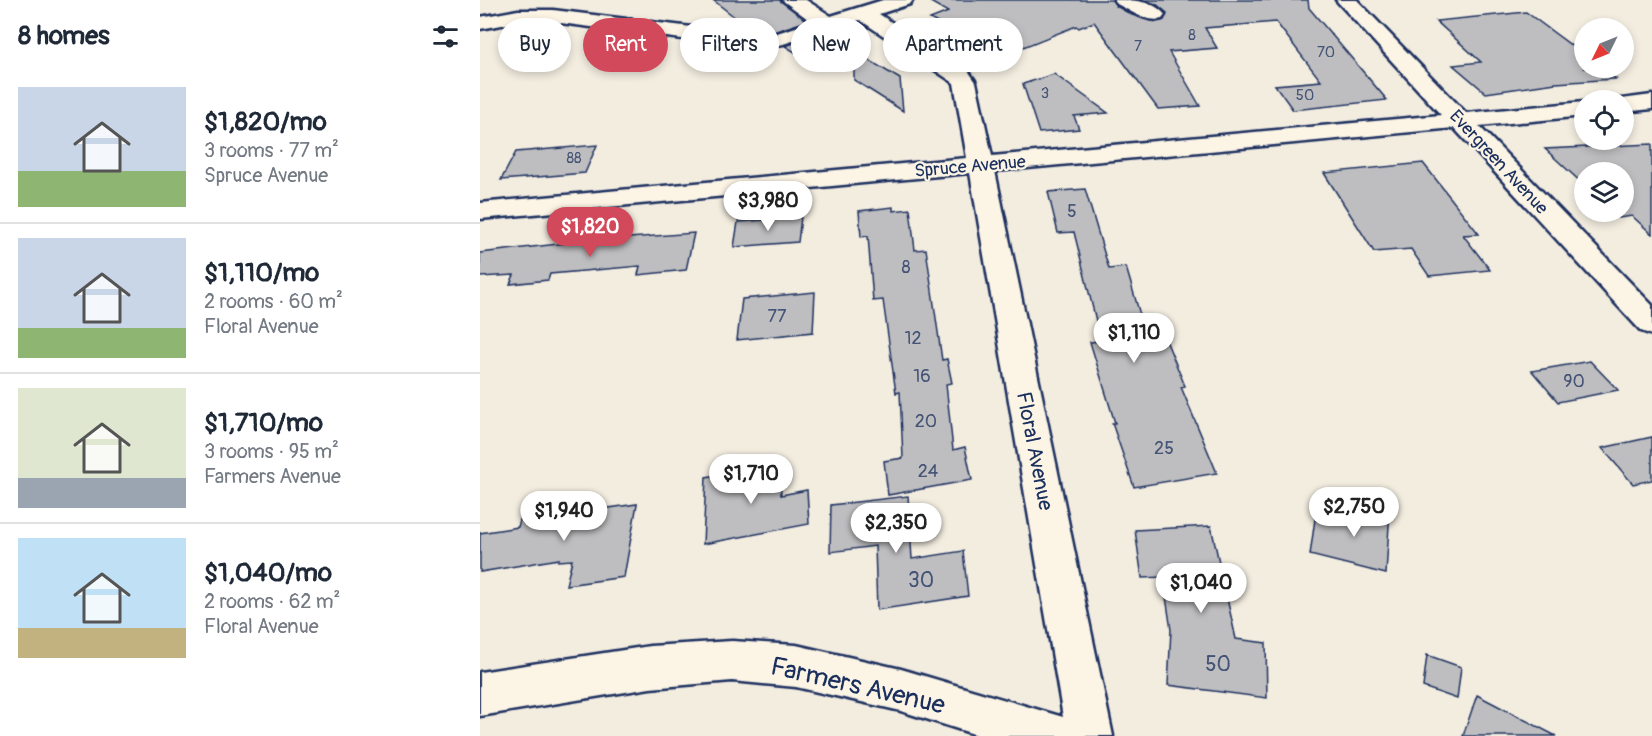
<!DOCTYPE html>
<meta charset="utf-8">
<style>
:root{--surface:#fff;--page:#f2f2f3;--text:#1f2937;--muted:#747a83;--line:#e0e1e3;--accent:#d1495b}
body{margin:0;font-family:Pangolin,sans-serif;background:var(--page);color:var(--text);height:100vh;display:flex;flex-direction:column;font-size:22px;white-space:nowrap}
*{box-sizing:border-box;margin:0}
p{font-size:20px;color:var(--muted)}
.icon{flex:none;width:33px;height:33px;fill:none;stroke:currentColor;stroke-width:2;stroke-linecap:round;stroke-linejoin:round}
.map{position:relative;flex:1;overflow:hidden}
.panel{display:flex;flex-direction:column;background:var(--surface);width:480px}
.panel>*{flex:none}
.banner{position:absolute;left:18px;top:18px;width:570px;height:54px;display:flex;gap:12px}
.needle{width:39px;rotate:227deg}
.fabs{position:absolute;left:1094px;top:18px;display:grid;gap:12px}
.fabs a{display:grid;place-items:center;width:60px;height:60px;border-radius:50%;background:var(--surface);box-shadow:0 3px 9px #0003;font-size:30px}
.price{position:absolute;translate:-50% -51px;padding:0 14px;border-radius:21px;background:#fff;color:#222;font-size:20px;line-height:39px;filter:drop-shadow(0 2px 3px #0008)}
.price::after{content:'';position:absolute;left:50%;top:36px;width:18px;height:14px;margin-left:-9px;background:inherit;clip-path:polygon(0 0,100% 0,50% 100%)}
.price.on{background:var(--accent);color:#fff}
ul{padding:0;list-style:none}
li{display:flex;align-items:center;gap:18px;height:150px;padding:0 18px}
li+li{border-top:2px solid var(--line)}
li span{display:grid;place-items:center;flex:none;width:168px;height:120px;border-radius:0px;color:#555}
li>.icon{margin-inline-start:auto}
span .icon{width:72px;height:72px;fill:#fffc;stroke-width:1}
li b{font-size:26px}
h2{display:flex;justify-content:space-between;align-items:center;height:72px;padding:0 18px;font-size:26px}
.chip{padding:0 21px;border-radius:27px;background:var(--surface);box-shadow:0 3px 9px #0003;font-size:21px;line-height:54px}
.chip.on{background:var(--accent);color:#fff}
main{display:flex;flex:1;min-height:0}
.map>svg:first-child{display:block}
</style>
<main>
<section class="panel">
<h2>8 homes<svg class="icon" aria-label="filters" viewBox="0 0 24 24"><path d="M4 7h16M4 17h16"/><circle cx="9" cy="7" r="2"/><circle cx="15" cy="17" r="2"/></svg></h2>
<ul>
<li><span style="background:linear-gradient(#c9d6e8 70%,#8fb573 0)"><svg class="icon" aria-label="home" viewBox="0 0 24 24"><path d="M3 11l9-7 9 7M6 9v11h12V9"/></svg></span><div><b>$1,820/mo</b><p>3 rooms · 77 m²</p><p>Spruce Avenue</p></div></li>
<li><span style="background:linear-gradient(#c9d6e8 75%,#8fb573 0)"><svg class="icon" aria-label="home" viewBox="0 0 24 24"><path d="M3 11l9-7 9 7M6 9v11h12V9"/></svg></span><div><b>$1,110/mo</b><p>2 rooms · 60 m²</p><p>Floral Avenue</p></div></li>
<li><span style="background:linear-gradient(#dfe7d0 75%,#9aa5b1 0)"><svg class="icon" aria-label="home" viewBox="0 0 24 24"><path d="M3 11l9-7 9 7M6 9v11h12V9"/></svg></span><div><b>$1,710/mo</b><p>3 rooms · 95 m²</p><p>Farmers Avenue</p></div></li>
<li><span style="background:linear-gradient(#bfe0f5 75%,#c2b280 0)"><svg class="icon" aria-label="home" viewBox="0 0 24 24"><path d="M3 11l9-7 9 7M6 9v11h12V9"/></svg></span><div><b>$1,040/mo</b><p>2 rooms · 62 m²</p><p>Floral Avenue</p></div></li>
</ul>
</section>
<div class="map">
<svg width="1172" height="736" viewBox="0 0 1172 736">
<rect width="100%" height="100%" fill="#f3ede0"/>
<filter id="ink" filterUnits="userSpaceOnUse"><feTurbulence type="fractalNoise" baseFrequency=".0167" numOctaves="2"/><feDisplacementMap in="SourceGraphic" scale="12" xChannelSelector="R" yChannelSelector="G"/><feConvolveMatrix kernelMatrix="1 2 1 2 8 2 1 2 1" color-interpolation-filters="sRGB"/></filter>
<g filter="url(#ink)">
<path fill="#bebec0" stroke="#1b2f5e" stroke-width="1.5" d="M 233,0 L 300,0 L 327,21 L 287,34 L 272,24 L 266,26 Z
M 447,0 L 632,0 L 636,6 L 652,15 L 676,22 L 684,20 L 687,13 L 676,4 L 663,0 L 828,0 L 829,8 L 907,100 L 813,110 L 795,85 L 841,81 L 796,22 L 725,28 L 737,48 L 689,52 L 720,106 L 678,109 L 614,22 L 599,28 L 596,26 L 521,56 L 450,19 L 468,12 Z
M 1046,12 L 1104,55 L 1104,68 L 1121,68 L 1136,79 L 1076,83 L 1006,93 L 973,65 L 1001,62 L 956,21 Z
M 348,32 L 366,43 L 358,60 L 339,67 L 305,46 Z
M 374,51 L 420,79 L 423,111 L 374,80 Z
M 574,74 L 628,113 L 594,116 L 599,129 L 559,133 L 543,84 Z
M 1172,144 L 1172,234 L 1152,216 L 1139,218 L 1132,212 L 1143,212 L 1143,172 L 1104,172 L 1104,185 L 1065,149 Z
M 117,145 L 105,173 L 21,180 L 36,152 Z
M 943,163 L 999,234 L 983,235 L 1010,270 L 949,276 L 931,249 L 894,252 L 844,173 Z
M 605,189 L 629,269 L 646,267 L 666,335 L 683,333 L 705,386 L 701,387 L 737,473 L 654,487 L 632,423 L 635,423 L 610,342 L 621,341 L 594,232 L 578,233 L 568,192 Z
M 413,207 L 413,211 L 430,209 L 435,250 L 446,249 L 462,360 L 467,359 L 472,383 L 466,384 L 473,450 L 485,447 L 492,480 L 408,495 L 404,461 L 423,458 L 420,392 L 416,393 L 403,300 L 393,301 L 388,236 L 381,237 L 379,211 Z
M 321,217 L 318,242 L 254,247 L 258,222 Z
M 214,233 L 206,270 L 158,275 L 160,266 L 70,274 L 68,280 L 30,284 L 34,275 L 0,277 L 0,253 L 96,242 Z
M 335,292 L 333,332 L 257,340 L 262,299 Z
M 1110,361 L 1138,390 L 1078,402 L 1052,371 Z
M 1172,437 L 1172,480 L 1153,484 L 1122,448 Z
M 300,464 L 301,495 L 327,490 L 329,524 L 223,544 L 226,477 Z
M 428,496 L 432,559 L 483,551 L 488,596 L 397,610 L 395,546 L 350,552 L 351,505 Z
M 70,501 L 66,517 L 157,504 L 144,577 L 86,585 L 92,560 L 78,561 L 79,559 L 0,572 L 0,533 L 38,527 L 44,505 Z
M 877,501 L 910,509 L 906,574 L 830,555 L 836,512 L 875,521 Z
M 731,526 L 756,639 L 786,643 L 787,698 L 688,685 L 691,630 L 683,577 L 662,578 L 655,530 Z
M 947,655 L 981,667 L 977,699 L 943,687 Z
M 997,695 L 1076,736 L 983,736 Z"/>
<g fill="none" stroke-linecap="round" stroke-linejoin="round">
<g stroke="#1b2f5e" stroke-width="5">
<path id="minor" d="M 302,0 L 326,0 L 351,16 L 403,0 L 433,0 L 430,4 L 399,14 L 489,72 L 496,82 L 512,156 L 961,115 L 856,0 L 877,0 L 986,113 L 1104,102 L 1104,116 L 999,126 L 1172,305 L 1172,335 L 1161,331 L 974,128 L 515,171 L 633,736 L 500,736 L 421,711 L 316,687 L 252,681 L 170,688 L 0,716 L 0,672 L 170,646 L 252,641 L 316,645 L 421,669 L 583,717 L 490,173 L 0,219 L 0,203 L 487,158 L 474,83 L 380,20 L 258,58 L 250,57 L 247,52 L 255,46 L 73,22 L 38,22 L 0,29 L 0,17 L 38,10 L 73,10 L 228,29 L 278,39 L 332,22 Z
M 634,0 C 651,0 674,0 685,15 L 682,19 C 667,23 651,11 637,4 Z
M 1172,95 L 1172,109 L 1143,112 L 1143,100 L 1134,100 Z"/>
</g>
<use href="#minor" fill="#fcf5e5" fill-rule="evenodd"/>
</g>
</g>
<g text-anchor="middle" stroke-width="4.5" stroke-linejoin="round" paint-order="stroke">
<g font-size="15" fill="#445376">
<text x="712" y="40">8</text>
<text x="658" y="51">7</text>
<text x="846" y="57">70</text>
<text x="565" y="98">3</text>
<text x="825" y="100">50</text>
<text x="94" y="163">88</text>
</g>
<g font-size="18" fill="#1b2f5e" stroke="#fcf5e5">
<text transform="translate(1019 162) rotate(47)" y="6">Evergreen Avenue</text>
<text transform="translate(490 166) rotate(-5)" y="6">Spruce Avenue</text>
</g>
<g font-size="18" fill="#445376">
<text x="592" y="217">5</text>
<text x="426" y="273">8</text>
<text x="297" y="322">77</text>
<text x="433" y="344">12</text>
<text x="442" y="382">16</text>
<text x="1094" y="387">90</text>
<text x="446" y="427">20</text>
<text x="684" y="454">25</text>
<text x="448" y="477">24</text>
</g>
<g font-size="21" fill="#1b2f5e" stroke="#fcf5e5">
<text transform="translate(555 451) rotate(79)" y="7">Floral Avenue</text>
</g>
<g font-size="21" fill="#445376">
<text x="441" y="587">30</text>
<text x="738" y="671">50</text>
</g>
<g font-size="26" fill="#1b2f5e" stroke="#fcf5e5">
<text transform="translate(378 685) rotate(13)" y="9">Farmers Avenue</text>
</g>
</g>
</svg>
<div class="fabs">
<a><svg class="needle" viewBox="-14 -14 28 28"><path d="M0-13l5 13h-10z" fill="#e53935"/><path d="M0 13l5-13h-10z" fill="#747a83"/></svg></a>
<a><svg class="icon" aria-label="locate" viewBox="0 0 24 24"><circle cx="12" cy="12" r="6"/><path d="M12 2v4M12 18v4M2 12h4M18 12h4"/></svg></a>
<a><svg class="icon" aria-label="layers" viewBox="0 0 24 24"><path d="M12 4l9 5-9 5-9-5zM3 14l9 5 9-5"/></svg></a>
</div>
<b class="price" style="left:288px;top:232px">$3,980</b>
<b class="price on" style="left:110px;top:258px">$1,820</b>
<b class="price" style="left:654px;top:364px">$1,110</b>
<b class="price" style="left:271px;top:505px">$1,710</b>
<b class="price" style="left:874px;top:538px">$2,750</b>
<b class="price" style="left:84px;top:542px">$1,940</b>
<b class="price" style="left:416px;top:554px">$2,350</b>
<b class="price" style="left:721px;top:614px">$1,040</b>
<div class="banner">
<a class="chip">Buy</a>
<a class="chip on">Rent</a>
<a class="chip">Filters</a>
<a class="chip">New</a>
<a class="chip">Apartment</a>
</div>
</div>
</main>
